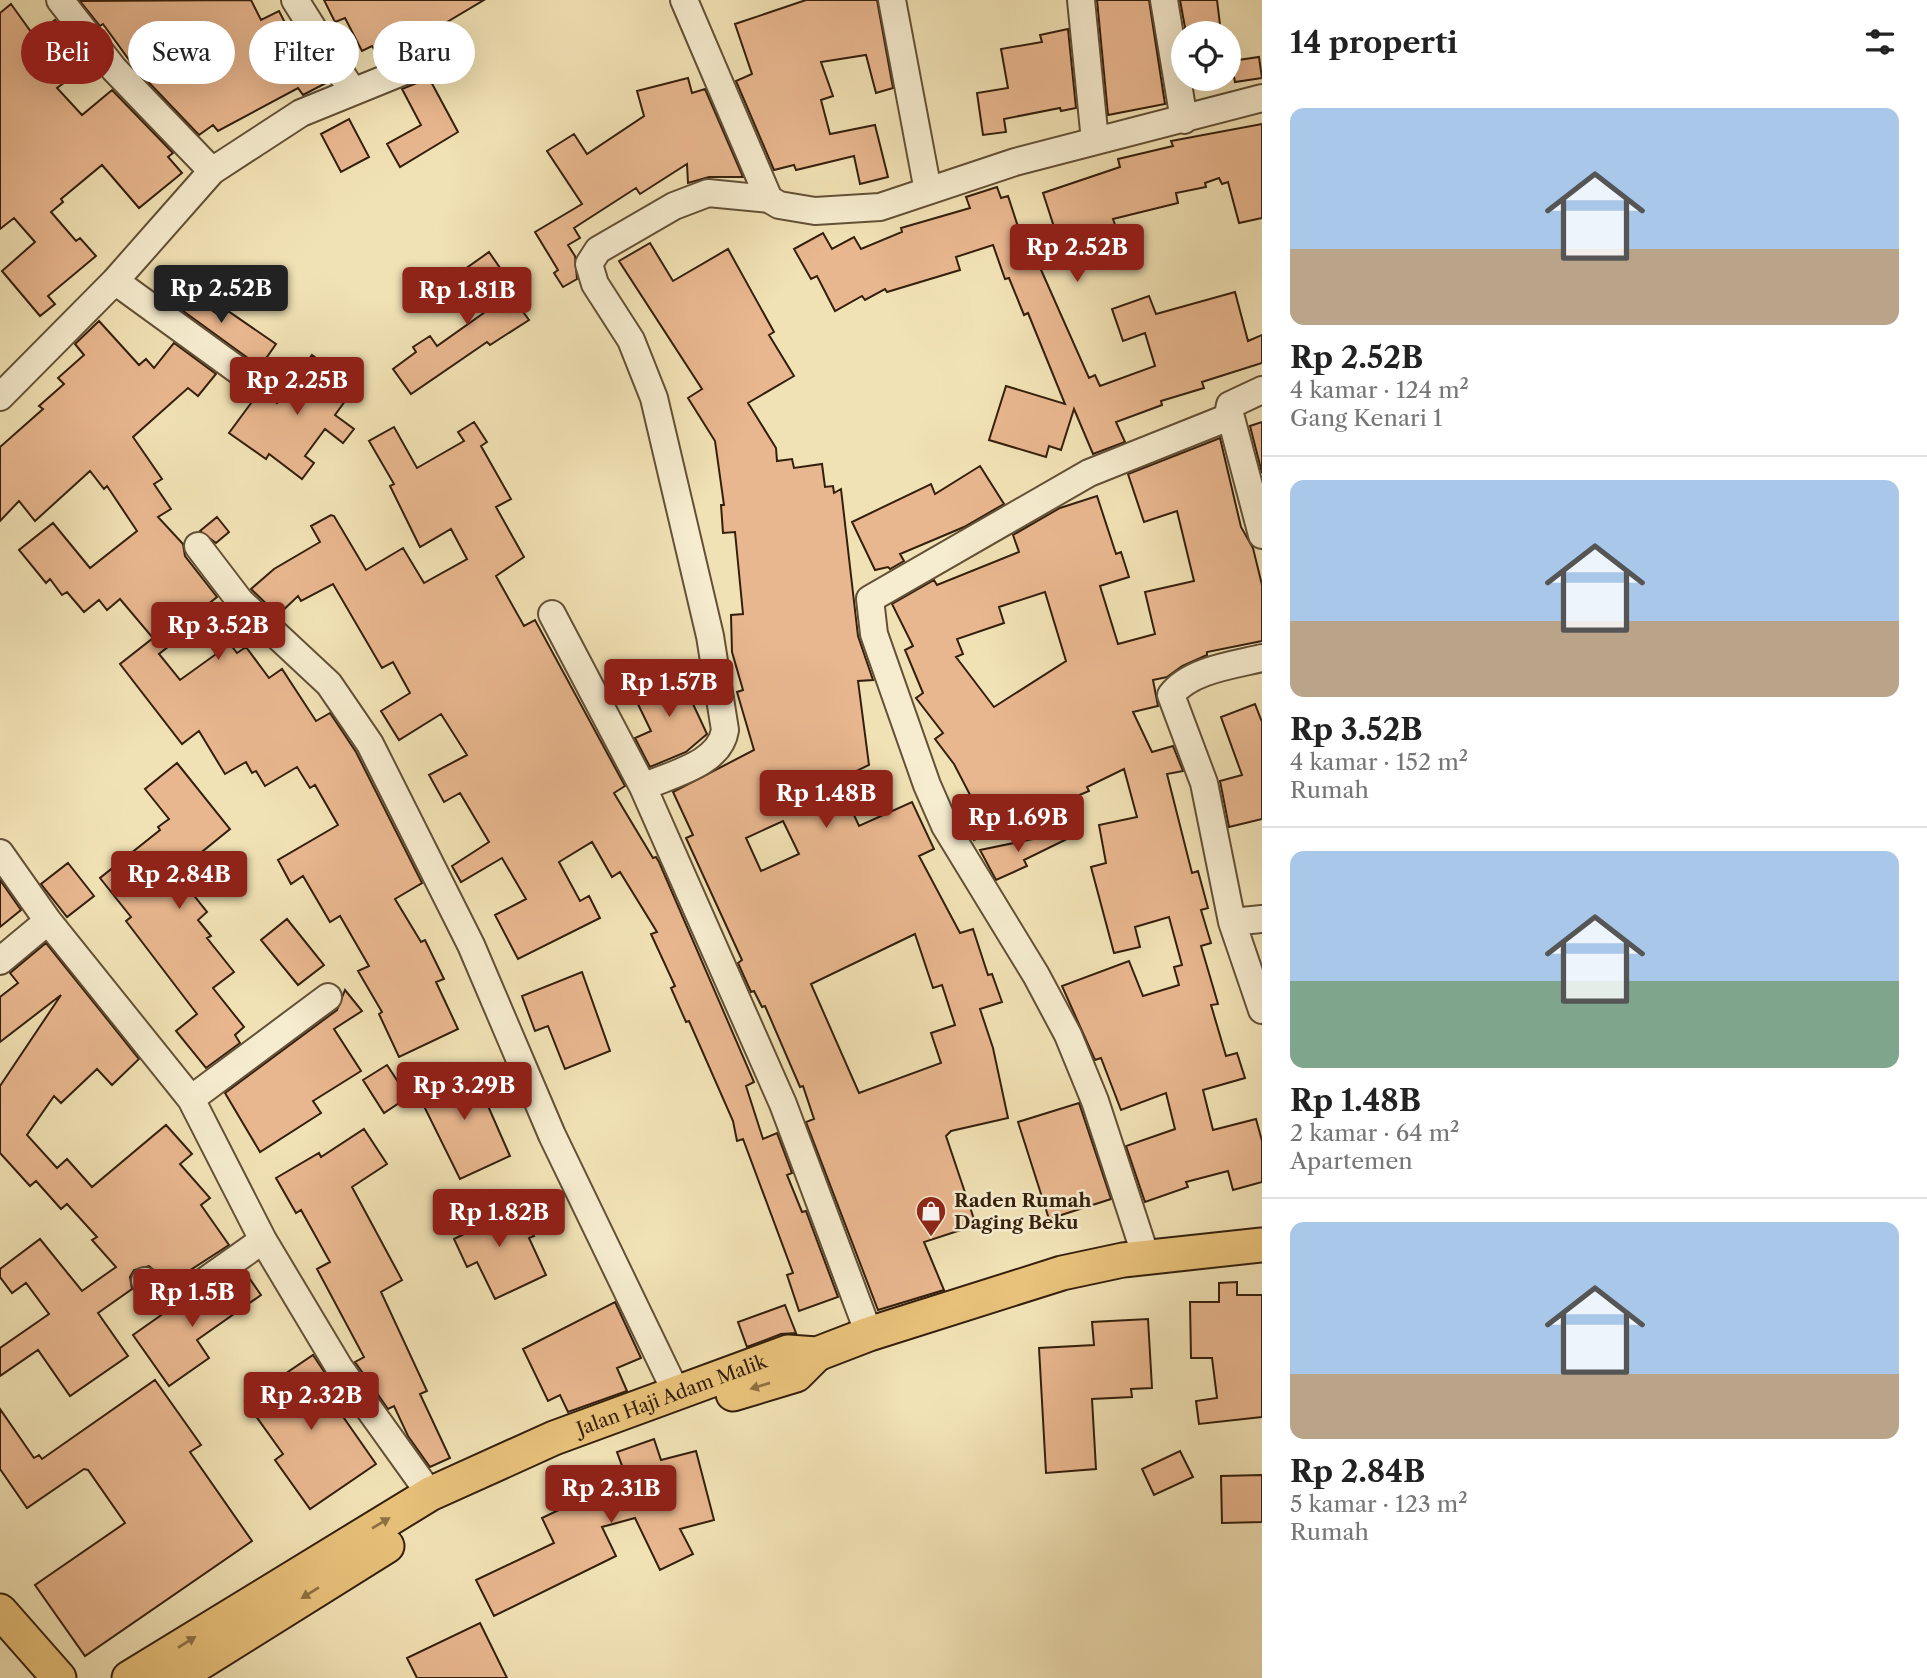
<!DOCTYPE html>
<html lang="id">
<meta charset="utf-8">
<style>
:root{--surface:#fff;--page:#f2f2f2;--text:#222;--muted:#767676;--line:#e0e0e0;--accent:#8f2418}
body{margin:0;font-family:"Libre Caslon Text",serif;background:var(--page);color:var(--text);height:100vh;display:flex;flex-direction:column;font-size:26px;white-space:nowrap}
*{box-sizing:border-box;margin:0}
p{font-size:23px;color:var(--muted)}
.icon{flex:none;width:38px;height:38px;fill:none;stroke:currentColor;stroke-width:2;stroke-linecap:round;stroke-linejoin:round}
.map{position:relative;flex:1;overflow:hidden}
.side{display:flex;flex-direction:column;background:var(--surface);width:665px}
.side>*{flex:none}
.hud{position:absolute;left:21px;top:21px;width:665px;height:63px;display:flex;gap:14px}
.fabs{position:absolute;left:1171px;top:21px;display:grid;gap:14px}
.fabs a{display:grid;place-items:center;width:70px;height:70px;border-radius:50%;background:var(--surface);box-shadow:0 7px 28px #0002;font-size:35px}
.price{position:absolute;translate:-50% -60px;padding:0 16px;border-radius:7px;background:var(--accent);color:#fff;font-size:23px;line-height:46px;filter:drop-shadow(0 2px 4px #0008)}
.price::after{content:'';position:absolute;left:50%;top:42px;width:21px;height:16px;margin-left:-10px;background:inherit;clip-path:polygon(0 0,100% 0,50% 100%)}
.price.on{background:#222;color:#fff}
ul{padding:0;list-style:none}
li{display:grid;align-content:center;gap:14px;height:371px;padding:0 28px}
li+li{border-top:2px solid var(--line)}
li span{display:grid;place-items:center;height:217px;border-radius:14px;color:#555}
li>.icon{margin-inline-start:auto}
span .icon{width:126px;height:126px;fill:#fffc;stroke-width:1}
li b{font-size:30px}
h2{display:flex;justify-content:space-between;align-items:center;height:84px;padding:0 28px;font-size:30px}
.chip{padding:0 24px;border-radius:32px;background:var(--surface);box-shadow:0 7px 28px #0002;font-size:24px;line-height:63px}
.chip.on{background:var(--accent);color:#fff}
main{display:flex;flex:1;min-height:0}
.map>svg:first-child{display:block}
</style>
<main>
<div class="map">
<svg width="1262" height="1678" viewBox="0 0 1262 1678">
<rect width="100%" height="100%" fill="#f1e2b5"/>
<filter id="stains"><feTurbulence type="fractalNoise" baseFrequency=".00286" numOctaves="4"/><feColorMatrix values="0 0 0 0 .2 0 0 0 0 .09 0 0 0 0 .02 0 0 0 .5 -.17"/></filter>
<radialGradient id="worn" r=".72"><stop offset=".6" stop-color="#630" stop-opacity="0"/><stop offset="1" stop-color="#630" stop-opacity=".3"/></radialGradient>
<path fill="#e9b78f" stroke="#341f0c" stroke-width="2" fill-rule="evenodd" d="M 251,0 L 261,20 L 279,11 L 299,50 L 306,47 L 328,82 L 303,95 L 298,88 L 218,131 L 213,125 L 199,135 L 135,68 L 103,24 L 100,26 L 80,1 Z
M 324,0 L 484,0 L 432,31 L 440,45 L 428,44 L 383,63 L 372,46 L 362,51 L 345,18 L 335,22 Z
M 806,0 L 877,0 L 893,88 L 876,93 L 866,55 L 821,62 L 833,96 L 821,100 L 830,134 L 875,125 L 888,177 L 860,184 L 854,156 L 796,170 L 794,165 L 774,170 L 736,81 L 752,74 L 735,24 Z
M 1097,0 L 1149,0 L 1165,104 L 1108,115 Z
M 1180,0 L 1217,0 L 1221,33 L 1186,33 Z
M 11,4 L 34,36 L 55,20 L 75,45 L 51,65 L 65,82 L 57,88 L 82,115 L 112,90 L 173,153 L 168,157 L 182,173 L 139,208 L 102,165 L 61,199 L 63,202 L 51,212 L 76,241 L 80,238 L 96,256 L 48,296 L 55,304 L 40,316 L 2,271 L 35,242 L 14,218 L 0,229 L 0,13 Z
M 1068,29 L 1076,108 L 1061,111 L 1060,108 L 1004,119 L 1006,132 L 983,135 L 977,93 L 1008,88 L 1001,49 L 1042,42 L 1040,35 Z
M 1259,57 L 1262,78 L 1235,82 L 1231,61 Z
M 429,78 L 458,132 L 400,167 L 387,144 L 421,125 L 402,89 Z
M 688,78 L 692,93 L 705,89 L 743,177 L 709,177 L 688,183 L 687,164 L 640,194 L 636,188 L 574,228 L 580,238 L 568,245 L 575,256 L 577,279 L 563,287 L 554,273 L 558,270 L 535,232 L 582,204 L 547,151 L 574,134 L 587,154 L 644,116 L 637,91 Z
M 349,119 L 369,157 L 341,172 L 321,134 Z
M 1262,124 L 1262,218 L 1239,223 L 1228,182 L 1222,184 L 1219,178 L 1205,183 L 1206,187 L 1176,193 L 1178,203 L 1113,219 L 1119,236 L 1038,263 L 1089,378 L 1095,375 L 1100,386 L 1155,366 L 1145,333 L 1123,341 L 1112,309 L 1149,296 L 1156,314 L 1235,292 L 1248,341 L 1262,335 L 1262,363 L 1202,382 L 1204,388 L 1161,401 L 1162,405 L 1116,422 L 1125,442 L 1093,454 L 1074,409 L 1061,450 L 1049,446 L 1046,457 L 989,440 L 1006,386 L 1065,404 L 1028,313 L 1024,315 L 1009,278 L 1005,279 L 993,245 L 956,257 L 960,270 L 887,292 L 885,289 L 865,300 L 862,296 L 835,311 L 817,276 L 811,279 L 794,249 L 823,233 L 832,249 L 854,237 L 861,249 L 902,232 L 901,228 L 970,208 L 966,197 L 997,187 L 1001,198 L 1008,196 L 1023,242 L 1055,230 L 1043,193 L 1120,167 L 1118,159 L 1173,146 L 1171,141 Z
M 650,243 L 673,281 L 728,249 L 774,332 L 769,335 L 794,376 L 748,403 L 776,448 L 777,461 L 792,459 L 794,468 L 822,464 L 825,487 L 833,486 L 834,493 L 841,489 L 858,636 L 873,680 L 858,681 L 869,765 L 838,780 L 859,826 L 912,802 L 934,849 L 919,856 L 960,933 L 973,929 L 988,975 L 992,974 L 1002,1002 L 980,1009 L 993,1048 L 1008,1118 L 951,1131 L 946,1136 L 976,1225 L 924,1242 L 944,1290 L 878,1310 L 806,1122 L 814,1119 L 803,1086 L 800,1087 L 765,1006 L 762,1007 L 754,991 L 751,992 L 738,963 L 742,960 L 686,838 L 693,835 L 673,792 L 754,750 L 737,692 L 743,690 L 732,652 L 731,615 L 743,614 L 735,532 L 723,533 L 721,505 L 724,505 L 715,441 L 688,398 L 702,389 L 619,261 ZM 783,821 L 799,854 L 761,871 L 746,838 ZM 915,934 L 933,988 L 942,985 L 955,1025 L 931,1033 L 941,1063 L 859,1093 L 811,984 Z
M 489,252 L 507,278 L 501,282 L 529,320 L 490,345 L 487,342 L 411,394 L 393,369 L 416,352 L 413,347 L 430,336 L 437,346 L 485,312 L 458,274 Z
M 167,279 L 223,318 L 228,311 L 276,344 L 260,367 L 157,292 Z
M 99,321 L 139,365 L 146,359 L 154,368 L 174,343 L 216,374 L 198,396 L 188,388 L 133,437 L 162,479 L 154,484 L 171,509 L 158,517 L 183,544 L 185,556 L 217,597 L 183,624 L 188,631 L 159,654 L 180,680 L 230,644 L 237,653 L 246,647 L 269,678 L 282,669 L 316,721 L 330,713 L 356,752 L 422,883 L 395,899 L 421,942 L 425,940 L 444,979 L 436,982 L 458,1029 L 399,1057 L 379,1014 L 382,1012 L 358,971 L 369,966 L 340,916 L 330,922 L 303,876 L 291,884 L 278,860 L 338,825 L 315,785 L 310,788 L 297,767 L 265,786 L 256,771 L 252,773 L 246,762 L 225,774 L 199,731 L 182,744 L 120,664 L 153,638 L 120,599 L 107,610 L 99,600 L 84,612 L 67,592 L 62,595 L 50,579 L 46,583 L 19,550 L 53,523 L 90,568 L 137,531 L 107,486 L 104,489 L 90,471 L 35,521 L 19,501 L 0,521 L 0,447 L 43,409 L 39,406 L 64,384 L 58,378 L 84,355 L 75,344 Z
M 312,355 L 356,386 L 335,415 L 354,429 L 343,443 L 325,429 L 305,456 L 314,463 L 302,479 L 269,454 L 266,459 L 229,433 L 260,391 L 277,403 Z
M 474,422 L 487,442 L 481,446 L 511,499 L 496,507 L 524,557 L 496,576 L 524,626 L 535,620 L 625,786 L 614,793 L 653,858 L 656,857 L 659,862 L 754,1082 L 746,1086 L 763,1139 L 777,1133 L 792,1173 L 787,1175 L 802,1212 L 806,1211 L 838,1297 L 799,1311 L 787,1275 L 793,1273 L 743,1139 L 737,1141 L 733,1121 L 689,1021 L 686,1022 L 671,988 L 675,986 L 651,934 L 657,932 L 620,872 L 612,877 L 592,842 L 559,862 L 580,901 L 589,896 L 600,918 L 518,959 L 495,915 L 526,899 L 502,858 L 461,882 L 452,866 L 489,842 L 460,793 L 444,802 L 429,775 L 467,755 L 441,714 L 399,740 L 381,711 L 410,693 L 393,662 L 382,668 L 333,584 L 301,601 L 298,596 L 278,615 L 251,589 L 274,569 L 320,542 L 311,526 L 331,515 L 334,516 L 366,570 L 403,548 L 424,583 L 467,559 L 451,529 L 420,547 L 390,486 L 394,484 L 369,441 L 394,427 L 417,468 L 464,441 L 458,432 Z
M 1262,422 L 1262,473 L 1250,426 Z
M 1220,438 L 1241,527 L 1253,548 L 1262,585 L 1262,641 L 1207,652 L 1207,655 L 1182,666 L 1167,677 L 1153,680 L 1158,706 L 1133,712 L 1152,752 L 1173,746 L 1183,771 L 1167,774 L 1192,873 L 1198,871 L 1208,908 L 1201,910 L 1211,943 L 1201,946 L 1218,1004 L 1211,1005 L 1226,1056 L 1237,1053 L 1245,1078 L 1203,1090 L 1213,1130 L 1256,1119 L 1262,1141 L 1262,1182 L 1233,1190 L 1228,1171 L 1186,1182 L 1188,1187 L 1145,1202 L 1126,1146 L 1175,1129 L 1166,1093 L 1121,1110 L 1101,1058 L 1095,1060 L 1062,986 L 1129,961 L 1143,996 L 1179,985 L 1174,967 L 1182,965 L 1169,917 L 1135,927 L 1140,947 L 1114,953 L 1091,867 L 1106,863 L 1099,825 L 1137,817 L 1124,769 L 1087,787 L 1089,791 L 974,840 L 966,821 L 980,814 L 954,764 L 935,739 L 943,733 L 916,698 L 923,693 L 905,650 L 913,646 L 892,604 L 934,580 L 937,585 L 1019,552 L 1013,535 L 1060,508 L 1097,496 L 1116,554 L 1121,552 L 1129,577 L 1100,586 L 1118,644 L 1155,634 L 1145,592 L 1194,581 L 1177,511 L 1144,522 L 1128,474 ZM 1045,592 L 1066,661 L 994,707 L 956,657 L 963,654 L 957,639 L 1004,623 L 999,607 Z
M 980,466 L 1004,504 L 964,527 L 900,554 L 904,561 L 890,569 L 888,567 L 875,570 L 852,522 L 931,484 L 935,494 Z
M 217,517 L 229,532 L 216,543 L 200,531 Z
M 683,671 L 697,701 L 693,704 L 707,734 L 686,752 L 650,767 L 635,738 L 651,731 L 633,694 Z
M 1255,704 L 1262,722 L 1262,819 L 1229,827 L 1220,781 L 1242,775 L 1221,717 Z
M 177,763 L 230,829 L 176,873 L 207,912 L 198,920 L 211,936 L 207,938 L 234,972 L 213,988 L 244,1027 L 235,1035 L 240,1043 L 206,1068 L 176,1031 L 197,1014 L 126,921 L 131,917 L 100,878 L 160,830 L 158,827 L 169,819 L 145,789 Z
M 1067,832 L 1069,838 L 1024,860 L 1027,866 L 996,880 L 980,850 Z
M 68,863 L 94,896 L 67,917 L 41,884 Z
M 0,880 L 21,910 L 0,927 Z
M 287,919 L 324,965 L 298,985 L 261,940 Z
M 46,943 L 139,1059 L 112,1085 L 97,1069 L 61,1103 L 54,1096 L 27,1135 L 57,1168 L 67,1159 L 92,1187 L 166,1125 L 192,1154 L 180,1164 L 210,1198 L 201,1205 L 229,1245 L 175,1280 L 165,1280 L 149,1266 L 134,1270 L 130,1277 L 132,1289 L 98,1313 L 128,1356 L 70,1396 L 38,1350 L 0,1376 L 0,1348 L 49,1314 L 26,1283 L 12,1293 L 0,1277 L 0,1269 L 40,1239 L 82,1291 L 116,1267 L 92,1240 L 97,1237 L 67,1204 L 61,1209 L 36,1181 L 30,1186 L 0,1153 L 0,1086 L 61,995 L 0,1042 L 0,997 L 18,983 L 10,973 Z
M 582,972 L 610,1051 L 565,1069 L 548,1026 L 535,1031 L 522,996 Z
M 345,990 L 362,1011 L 334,1029 L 361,1071 L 313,1101 L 321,1113 L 260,1152 L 225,1093 L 337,1010 Z
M 387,1065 L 408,1097 L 384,1113 L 363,1080 Z
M 470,1065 L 510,1156 L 460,1179 L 416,1090 Z
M 1079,1103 L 1111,1199 L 1049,1219 L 1018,1122 Z
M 364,1129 L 387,1164 L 352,1187 L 402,1280 L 381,1292 L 427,1391 L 420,1394 L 450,1458 L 430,1467 L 408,1436 L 394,1406 L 388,1409 L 355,1362 L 364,1357 L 317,1269 L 330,1262 L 301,1210 L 296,1213 L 276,1178 L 319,1153 L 321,1157 Z
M 471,1201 L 482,1226 L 521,1208 L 534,1236 L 529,1238 L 546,1275 L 495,1299 L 477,1262 L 467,1267 L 454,1239 L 464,1234 L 452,1210 Z
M 245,1272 L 261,1295 L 197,1340 L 209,1358 L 169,1386 L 133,1335 L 167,1311 L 183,1311 L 200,1304 Z
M 1237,1282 L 1237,1295 L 1262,1295 L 1262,1417 L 1199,1424 L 1196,1401 L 1217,1398 L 1212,1358 L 1191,1358 L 1190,1302 L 1219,1302 L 1219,1283 Z
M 615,1302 L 641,1358 L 617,1368 L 627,1391 L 568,1412 L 560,1395 L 548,1401 L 523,1349 Z
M 785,1305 L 796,1333 L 781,1334 L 747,1347 L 738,1322 Z
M 1148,1319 L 1152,1388 L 1131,1389 L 1132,1397 L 1092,1399 L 1096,1469 L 1046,1473 L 1039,1348 L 1094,1345 L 1092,1322 Z
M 313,1355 L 345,1403 L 337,1408 L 376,1464 L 310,1509 L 275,1460 L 283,1454 L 245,1401 Z
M 155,1380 L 201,1445 L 190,1452 L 252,1541 L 85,1656 L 35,1585 L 125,1523 L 88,1470 L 84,1469 L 27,1508 L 0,1469 L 0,1409 L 34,1458 L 39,1455 L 42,1459 Z
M 654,1439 L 661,1460 L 696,1451 L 714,1520 L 680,1529 L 693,1554 L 660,1570 L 635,1518 L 602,1527 L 616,1556 L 494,1616 L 476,1580 L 554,1543 L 542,1518 L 615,1483 L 613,1478 L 625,1474 L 617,1452 Z
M 1180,1451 L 1193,1477 L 1154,1495 L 1142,1469 Z
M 1262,1475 L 1262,1522 L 1222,1523 L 1221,1476 Z
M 480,1623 L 507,1678 L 417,1678 L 407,1658 Z"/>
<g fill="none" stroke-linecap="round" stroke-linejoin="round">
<g stroke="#635036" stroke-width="30">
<path id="minor" d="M 60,0 L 114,69 L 212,171
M 295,0 L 353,92
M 684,0 L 769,199
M 892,0 L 928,191
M 1081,0 L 1095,141
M 1164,0 L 1184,120
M 115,281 L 250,379
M 1262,390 L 1230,405 L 1229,410 L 1262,535
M 0,397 L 115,281 L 212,171 L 301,113 L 434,59
M 198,546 L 240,601 L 329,684 L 370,744 L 471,945 L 552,1135 L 676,1392
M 552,614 L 643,787 L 783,1104 L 869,1334
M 1262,658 C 1233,665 1190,670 1171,695 L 1204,783 L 1232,922 L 1262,1010
M 643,787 C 672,774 720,764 725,730 L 710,636 L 654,398 L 631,340 L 595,284 L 589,264 L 598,250 L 674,206 L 708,193 L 769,199 L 779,205 L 815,211 L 880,207 L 1015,162 L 1262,98
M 0,853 L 48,921 L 191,1099 L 263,1240 L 339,1367 L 430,1494
M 1232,922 L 1262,919
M 0,961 L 48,921
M 191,1099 L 328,997
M 1146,1257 L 1095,1101 L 1068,1035 L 1036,975 L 945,826 L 927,785 L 874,634 L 870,599 L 1089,473 L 1229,417
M 145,1281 L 158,1295 L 178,1296 L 191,1291 L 263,1240"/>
</g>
<g stroke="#341f0c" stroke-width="37">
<g id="major">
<path d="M 733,1394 L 796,1375 L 817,1354"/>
<path d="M 0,1611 L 59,1678"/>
<path id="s1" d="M 129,1678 L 430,1494 L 554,1438 L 788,1352 L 817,1354 L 869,1334 L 1062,1273 L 1123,1260 L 1262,1245"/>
<path d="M 176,1678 L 387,1546"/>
</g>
</g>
<use href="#minor" stroke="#f6eccf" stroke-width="26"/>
<use href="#major" stroke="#e8c17a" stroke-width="33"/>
</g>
<defs><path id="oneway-solid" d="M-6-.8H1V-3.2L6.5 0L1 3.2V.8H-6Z" transform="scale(1.75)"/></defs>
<g fill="#8e7043">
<use href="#oneway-solid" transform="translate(760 1386) rotate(163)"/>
<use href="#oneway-solid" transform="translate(381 1523) rotate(-31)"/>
<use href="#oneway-solid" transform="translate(310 1593) rotate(148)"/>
<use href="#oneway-solid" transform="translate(187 1642) rotate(-32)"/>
</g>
<defs>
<g id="shop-pin" transform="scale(1.575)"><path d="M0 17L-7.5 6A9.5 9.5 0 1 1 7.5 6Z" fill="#8f2418" stroke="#f6eccf"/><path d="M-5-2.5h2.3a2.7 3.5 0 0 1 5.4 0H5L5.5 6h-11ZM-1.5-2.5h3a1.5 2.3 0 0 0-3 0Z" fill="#fff"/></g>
</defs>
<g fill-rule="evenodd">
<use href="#shop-pin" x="931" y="1211"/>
</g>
<g text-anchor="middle" stroke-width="5" stroke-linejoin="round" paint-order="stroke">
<g font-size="19" font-weight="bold" fill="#341f0c" stroke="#f6eccf" text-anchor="start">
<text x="954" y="1207">Raden Rumah<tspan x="954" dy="22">Daging Beku</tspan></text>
</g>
<g font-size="19" fill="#341f0c" stroke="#f6eccf">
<text dy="7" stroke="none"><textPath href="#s1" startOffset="614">Jalan Haji Adam Malik</textPath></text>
</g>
</g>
<rect width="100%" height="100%" filter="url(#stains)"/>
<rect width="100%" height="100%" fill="url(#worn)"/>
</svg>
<div class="fabs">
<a><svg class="icon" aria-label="locate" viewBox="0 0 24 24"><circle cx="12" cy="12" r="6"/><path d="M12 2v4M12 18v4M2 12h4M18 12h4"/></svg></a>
</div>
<b class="price" style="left:1077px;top:284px">Rp 2.52B</b>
<b class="price on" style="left:221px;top:325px">Rp 2.52B</b>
<b class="price" style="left:467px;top:327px">Rp 1.81B</b>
<b class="price" style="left:297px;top:417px">Rp 2.25B</b>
<b class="price" style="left:218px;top:662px">Rp 3.52B</b>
<b class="price" style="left:669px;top:719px">Rp 1.57B</b>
<b class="price" style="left:826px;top:830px">Rp 1.48B</b>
<b class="price" style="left:1018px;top:854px">Rp 1.69B</b>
<b class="price" style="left:179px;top:911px">Rp 2.84B</b>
<b class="price" style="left:464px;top:1122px">Rp 3.29B</b>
<b class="price" style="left:499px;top:1249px">Rp 1.82B</b>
<b class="price" style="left:192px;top:1329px">Rp 1.5B</b>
<b class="price" style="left:311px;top:1432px">Rp 2.32B</b>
<b class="price" style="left:611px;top:1525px">Rp 2.31B</b>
<div class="hud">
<a class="chip on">Beli</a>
<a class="chip">Sewa</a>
<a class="chip">Filter</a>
<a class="chip">Baru</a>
</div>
</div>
<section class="side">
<h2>14 properti<svg class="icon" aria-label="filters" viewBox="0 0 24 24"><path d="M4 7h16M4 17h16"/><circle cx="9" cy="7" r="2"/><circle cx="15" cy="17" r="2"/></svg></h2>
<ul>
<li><span style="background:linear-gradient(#a9c7e8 65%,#b9a48a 0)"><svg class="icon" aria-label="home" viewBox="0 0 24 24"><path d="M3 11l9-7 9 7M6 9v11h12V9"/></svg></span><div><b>Rp 2.52B</b><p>4 kamar · 124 m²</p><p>Gang Kenari 1</p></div></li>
<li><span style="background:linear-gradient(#a9c7e8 65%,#b9a48a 0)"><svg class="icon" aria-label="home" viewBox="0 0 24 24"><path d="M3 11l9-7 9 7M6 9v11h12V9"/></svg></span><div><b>Rp 3.52B</b><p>4 kamar · 152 m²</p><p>Rumah</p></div></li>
<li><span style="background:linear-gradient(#a9c7e8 60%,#7fa58c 0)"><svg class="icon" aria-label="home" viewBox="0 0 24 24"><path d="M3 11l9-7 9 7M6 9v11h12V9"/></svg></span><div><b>Rp 1.48B</b><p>2 kamar · 64 m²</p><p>Apartemen</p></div></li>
<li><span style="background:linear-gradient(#a9c7e8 70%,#b9a48a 0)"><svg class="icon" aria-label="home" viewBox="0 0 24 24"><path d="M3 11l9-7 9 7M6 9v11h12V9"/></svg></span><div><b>Rp 2.84B</b><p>5 kamar · 123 m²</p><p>Rumah</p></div></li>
</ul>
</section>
</main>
